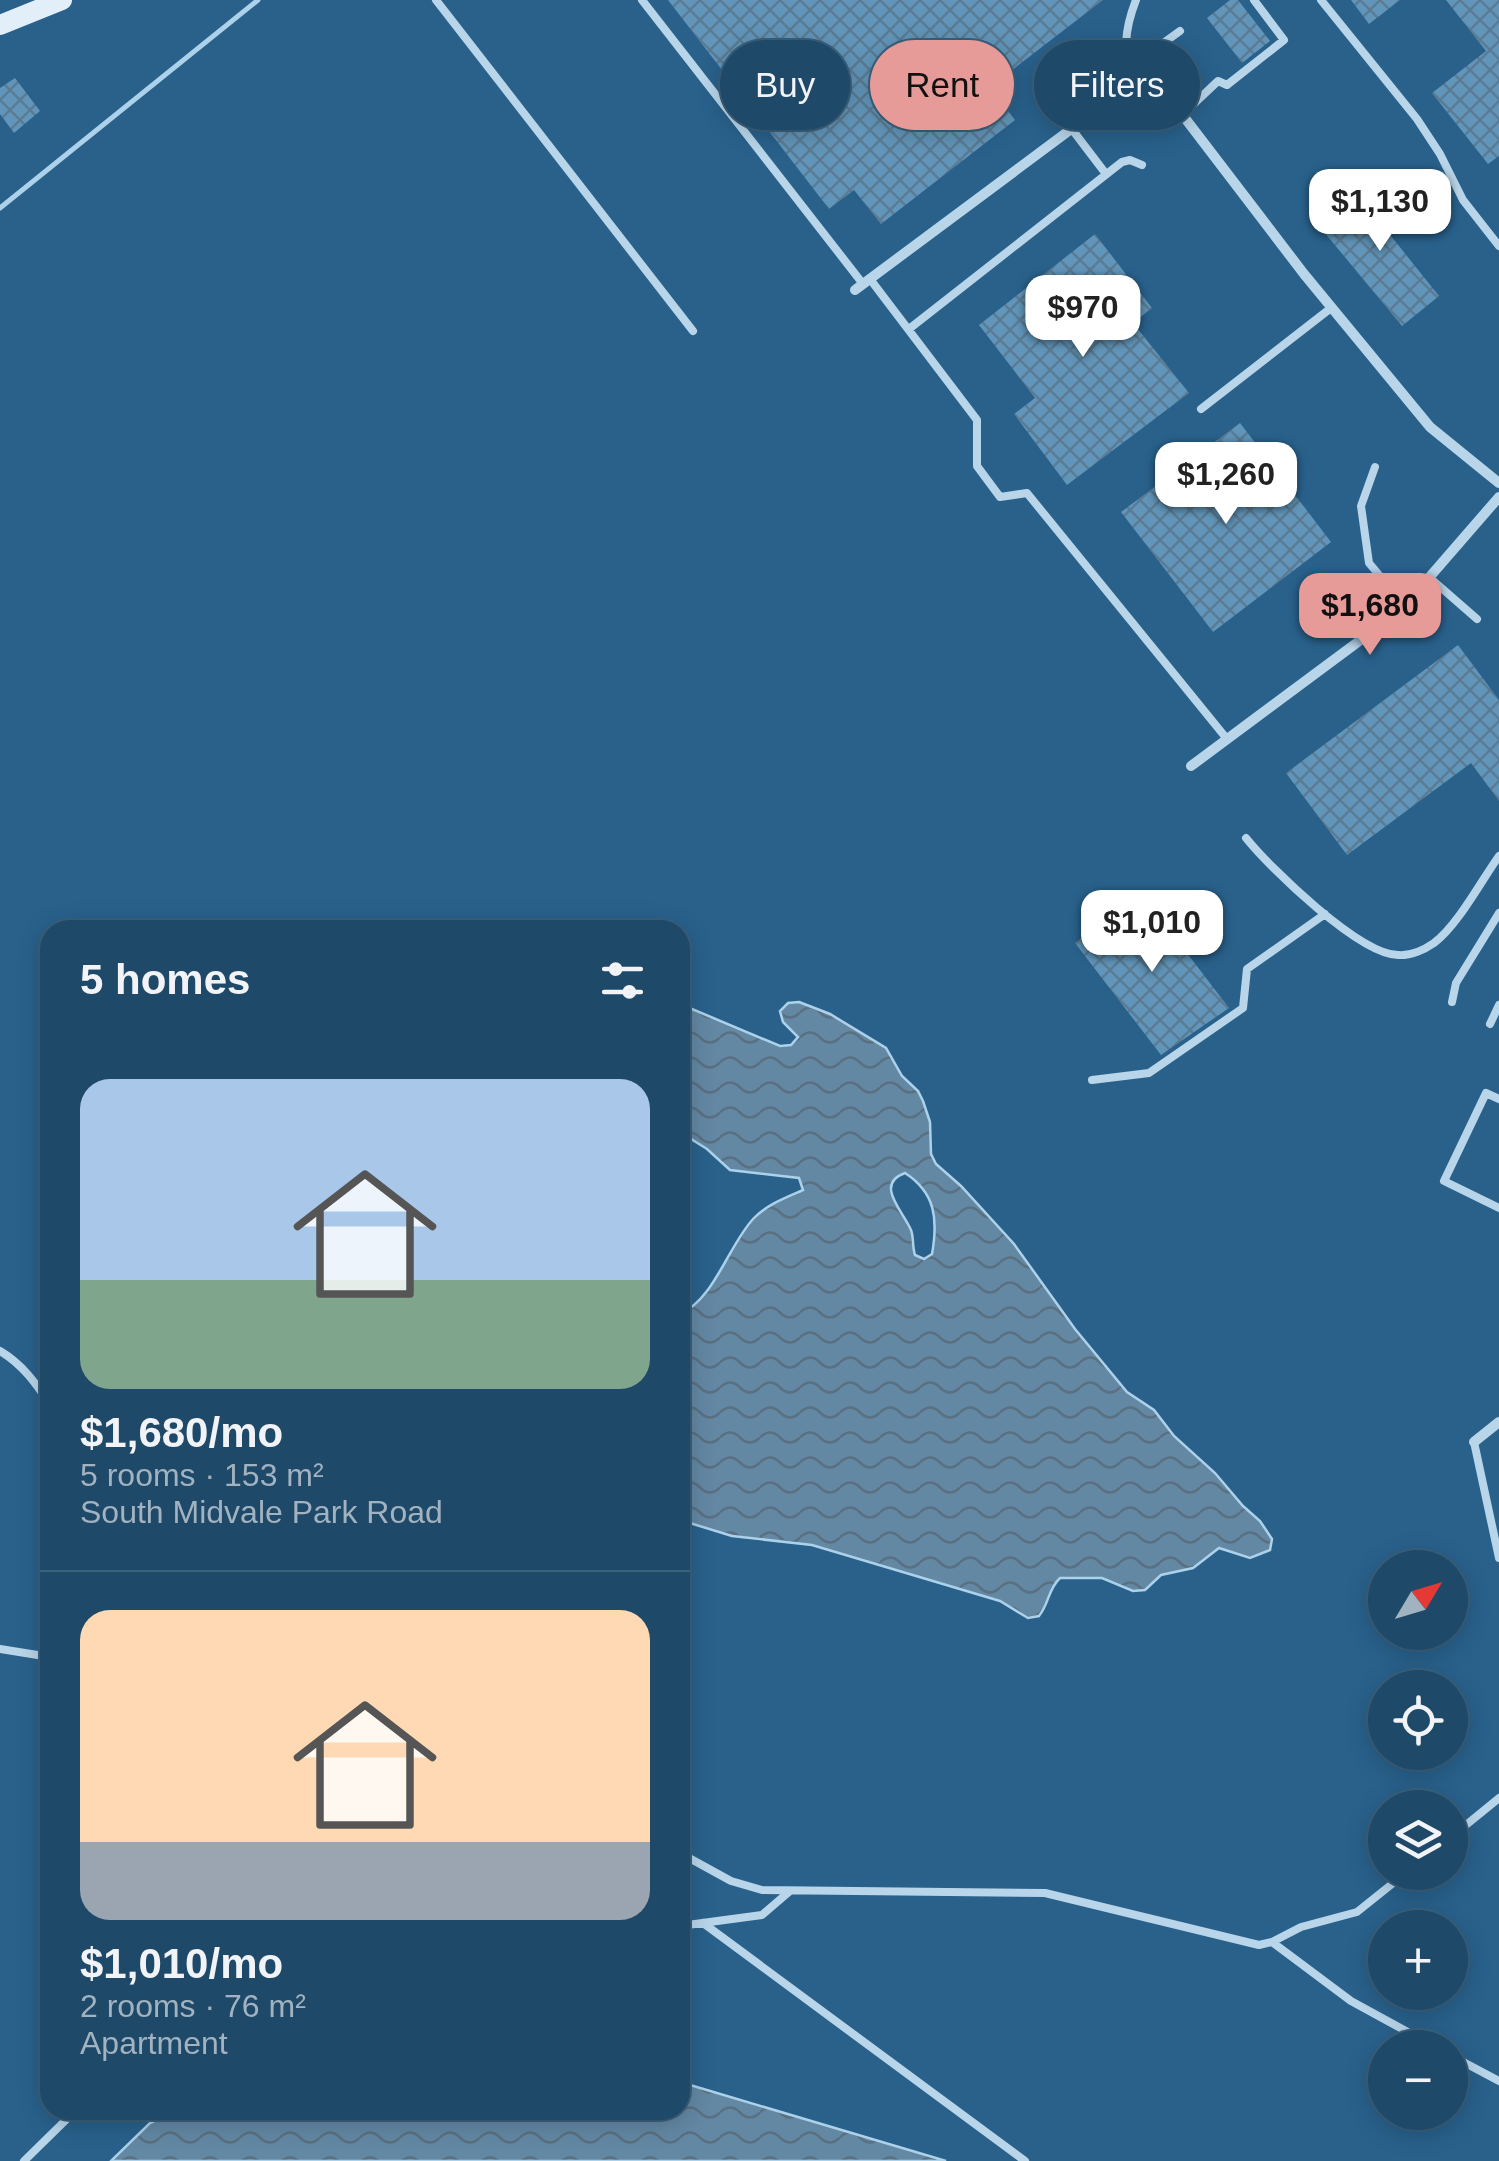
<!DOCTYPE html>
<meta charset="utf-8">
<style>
:root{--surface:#1f4968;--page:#27506e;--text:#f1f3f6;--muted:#a1b2c0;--line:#3c617c;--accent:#e69b98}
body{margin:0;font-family:Helvetica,sans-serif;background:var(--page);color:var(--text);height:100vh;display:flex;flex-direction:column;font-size:38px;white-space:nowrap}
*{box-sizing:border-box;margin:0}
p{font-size:32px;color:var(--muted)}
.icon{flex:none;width:55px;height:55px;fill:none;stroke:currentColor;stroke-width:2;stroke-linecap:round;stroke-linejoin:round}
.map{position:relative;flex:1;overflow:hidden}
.side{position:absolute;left:40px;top:920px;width:650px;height:1200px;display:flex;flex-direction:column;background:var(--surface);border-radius:30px;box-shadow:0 5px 25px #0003,0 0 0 2px var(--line)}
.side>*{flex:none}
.top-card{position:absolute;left:720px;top:40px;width:628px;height:90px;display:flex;gap:20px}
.needle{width:65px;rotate:52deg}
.controls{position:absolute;left:1368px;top:1550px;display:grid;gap:20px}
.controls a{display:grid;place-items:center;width:100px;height:100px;border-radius:50%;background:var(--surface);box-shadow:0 5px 25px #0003,0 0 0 2px var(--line);font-size:50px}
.price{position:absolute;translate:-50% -85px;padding:0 22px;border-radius:20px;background:#fff;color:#222;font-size:32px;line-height:65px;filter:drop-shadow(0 2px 5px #0008)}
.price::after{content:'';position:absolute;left:50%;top:60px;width:30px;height:22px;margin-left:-15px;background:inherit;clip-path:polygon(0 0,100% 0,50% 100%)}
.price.selected{background:var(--accent);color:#111}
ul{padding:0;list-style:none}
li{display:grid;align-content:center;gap:20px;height:530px;padding:0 40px}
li+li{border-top:2px solid var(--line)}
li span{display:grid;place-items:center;height:310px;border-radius:30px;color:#555}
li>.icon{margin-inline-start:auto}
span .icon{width:180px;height:180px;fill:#fffc;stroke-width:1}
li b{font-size:42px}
h2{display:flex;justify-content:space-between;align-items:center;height:120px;padding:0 40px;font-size:42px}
.tag{padding:0 35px;border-radius:45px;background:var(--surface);box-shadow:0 5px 25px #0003,0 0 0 2px var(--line);font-size:35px;line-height:90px}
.tag.selected{background:var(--accent);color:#111}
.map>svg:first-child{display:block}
</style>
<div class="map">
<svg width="1499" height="2161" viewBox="0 0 1499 2161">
<defs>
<pattern id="water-waves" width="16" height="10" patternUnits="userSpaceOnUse" patternTransform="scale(2.5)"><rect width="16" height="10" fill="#6388a4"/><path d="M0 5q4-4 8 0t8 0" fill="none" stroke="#5a7081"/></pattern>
<pattern id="building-cross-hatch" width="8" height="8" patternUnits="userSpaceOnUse" patternTransform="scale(2.5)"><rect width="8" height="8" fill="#6195b9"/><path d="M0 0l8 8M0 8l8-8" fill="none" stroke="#5a7b93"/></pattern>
</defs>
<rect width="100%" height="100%" fill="#29618b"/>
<path fill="url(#water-waves)" stroke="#acd1ea" stroke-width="2.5" fill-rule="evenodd" d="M 799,1002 L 830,1014 L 886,1048 L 902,1076 L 918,1091 L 923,1101 L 930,1122 L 931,1154 L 936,1164 L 961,1186 L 1014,1244 L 1075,1329 L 1127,1392 L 1154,1410 L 1174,1436 L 1215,1473 L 1243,1506 L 1260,1521 L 1272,1539 L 1270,1550 L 1250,1558 L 1219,1548 L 1193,1568 L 1161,1575 L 1145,1590 L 1133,1591 L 1102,1578 L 1060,1578 C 1048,1589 1049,1604 1039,1616 L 1028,1618 L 1000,1601 L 812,1545 L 732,1536 L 680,1520 L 680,1314 C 714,1300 729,1244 754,1218 C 768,1204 785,1198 803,1190 L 799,1178 L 730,1170 L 707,1149 L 680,1132 L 680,1004 L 780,1046 L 791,1045 L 798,1037 L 783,1022 L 780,1011 L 788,1003 ZM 905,1173 C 936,1193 938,1220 932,1254 L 924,1259 L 915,1255 C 912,1246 914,1238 911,1230 C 903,1211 874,1184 905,1173 Z
M 680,2082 L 946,2161 L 111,2161 L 150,2123 L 177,2110 L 680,2110 Z"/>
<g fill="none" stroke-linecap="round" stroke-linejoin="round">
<path stroke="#acd1ea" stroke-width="5" d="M 0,208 L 258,0"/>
</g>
<path fill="url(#building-cross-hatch)" d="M 668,0 L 1103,0 L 990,87 L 1015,120 L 881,224 L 854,190 L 829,209 Z
M 1230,0 L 1238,0 L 1270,41 L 1242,63 L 1207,18 Z
M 1351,0 L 1400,0 L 1369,24 Z
M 1446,0 L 1499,0 L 1499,156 L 1488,164 L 1432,93 L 1486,51 Z
M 15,78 L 40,111 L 14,133 L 0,114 L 0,88 Z
M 1387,186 L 1404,210 L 1383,226 L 1439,296 L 1402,326 L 1324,232 L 1324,221 L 1364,194 L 1368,200 Z
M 1095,234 L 1152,308 L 1133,323 L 1189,393 L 1067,485 L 1014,414 L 1035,398 L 979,325 Z
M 1240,423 L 1331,542 L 1213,632 L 1121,512 Z
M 1458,645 L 1499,700 L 1499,801 L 1471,763 L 1347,855 L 1286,773 Z
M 1141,893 L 1229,1008 L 1161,1055 L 1075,943 Z"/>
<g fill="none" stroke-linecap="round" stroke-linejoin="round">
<path stroke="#b8d5e9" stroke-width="8" d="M 436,0 L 693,331
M 642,0 L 863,284
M 1321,0 L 1417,119 L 1440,154 L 1463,200 L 1499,246
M 1150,85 L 1162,44 L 1180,31
M 1129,86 C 1125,51 1123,33 1136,0
M 1183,114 L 1218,81 L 1227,85 L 1284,40 L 1254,0
M 1071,128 L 1106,174
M 870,279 L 977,420 L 977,466 L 1000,497 L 1027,493 L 1227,739
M 909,329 L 1122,162 L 1130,160 L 1142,165
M 1201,409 L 1331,308
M 1375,467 L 1361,506 L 1369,563 L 1405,606
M 1430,578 L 1477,619
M 1246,838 C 1270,868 1360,955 1398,955 C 1410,956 1424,950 1434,943 C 1458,925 1481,881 1499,856
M 1452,1002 L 1456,983 L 1499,913
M 1490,1024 L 1499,1005
M 1092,1080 L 1149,1073 L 1243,1008 L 1247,969 L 1325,914
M 1499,1099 L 1486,1093 L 1444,1181 L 1499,1208
M 0,1351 C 22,1364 36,1383 50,1405
M 1474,1442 L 1499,1558
M 0,1649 L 50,1657
M 1450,1838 L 1499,1798
M 680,1853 L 731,1881 L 762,1890 L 1045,1893 L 1259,1945 L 1272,1942 L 1351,2001 L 1437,2048
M 703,1923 L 1025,2161
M 680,1926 L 762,1915 L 790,1891
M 1272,1942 L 1301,1927 L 1357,1912 L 1407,1872
M 1450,2055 L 1499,2081
M 24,2161 L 76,2110"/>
<path stroke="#b8d5e9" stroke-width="10" d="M 855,290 L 1129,86 L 1150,85 L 1165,92 L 1304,274 L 1430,427 L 1499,483
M 1191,766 L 1401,610 L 1499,497
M 1474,1442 L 1499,1422"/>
<path stroke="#e2eff8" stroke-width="20" d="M 0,25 L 62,0"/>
</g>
</svg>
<div class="controls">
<a><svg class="needle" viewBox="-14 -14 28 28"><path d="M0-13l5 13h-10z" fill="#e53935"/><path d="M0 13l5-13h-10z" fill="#a1b2c0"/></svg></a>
<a><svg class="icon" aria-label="locate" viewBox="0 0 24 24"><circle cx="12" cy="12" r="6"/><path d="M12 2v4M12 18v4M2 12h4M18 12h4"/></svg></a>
<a><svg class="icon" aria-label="layers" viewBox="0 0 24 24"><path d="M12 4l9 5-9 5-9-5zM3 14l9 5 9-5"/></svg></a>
<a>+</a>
<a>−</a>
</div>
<b class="price" style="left:1380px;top:254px">$1,130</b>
<b class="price" style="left:1083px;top:360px">$970</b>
<b class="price" style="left:1226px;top:527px">$1,260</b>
<b class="price selected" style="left:1370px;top:658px">$1,680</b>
<b class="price" style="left:1152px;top:975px">$1,010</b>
<div class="top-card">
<a class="tag">Buy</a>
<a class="tag selected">Rent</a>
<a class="tag">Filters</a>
</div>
<section class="side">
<h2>5 homes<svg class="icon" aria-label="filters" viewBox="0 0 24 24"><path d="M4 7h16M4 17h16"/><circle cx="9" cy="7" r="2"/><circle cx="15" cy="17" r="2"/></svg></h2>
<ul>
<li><span style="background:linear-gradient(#a9c7e8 65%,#7fa58c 0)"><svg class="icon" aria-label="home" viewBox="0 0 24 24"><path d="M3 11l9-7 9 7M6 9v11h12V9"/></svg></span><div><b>$1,680/mo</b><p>5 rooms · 153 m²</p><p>South Midvale Park Road</p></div></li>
<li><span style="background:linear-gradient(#ffd9b3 75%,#9aa5b1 0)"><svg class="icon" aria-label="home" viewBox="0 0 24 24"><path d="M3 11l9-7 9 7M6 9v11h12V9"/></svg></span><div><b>$1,010/mo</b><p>2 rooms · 76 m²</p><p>Apartment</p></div></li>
</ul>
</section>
</div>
